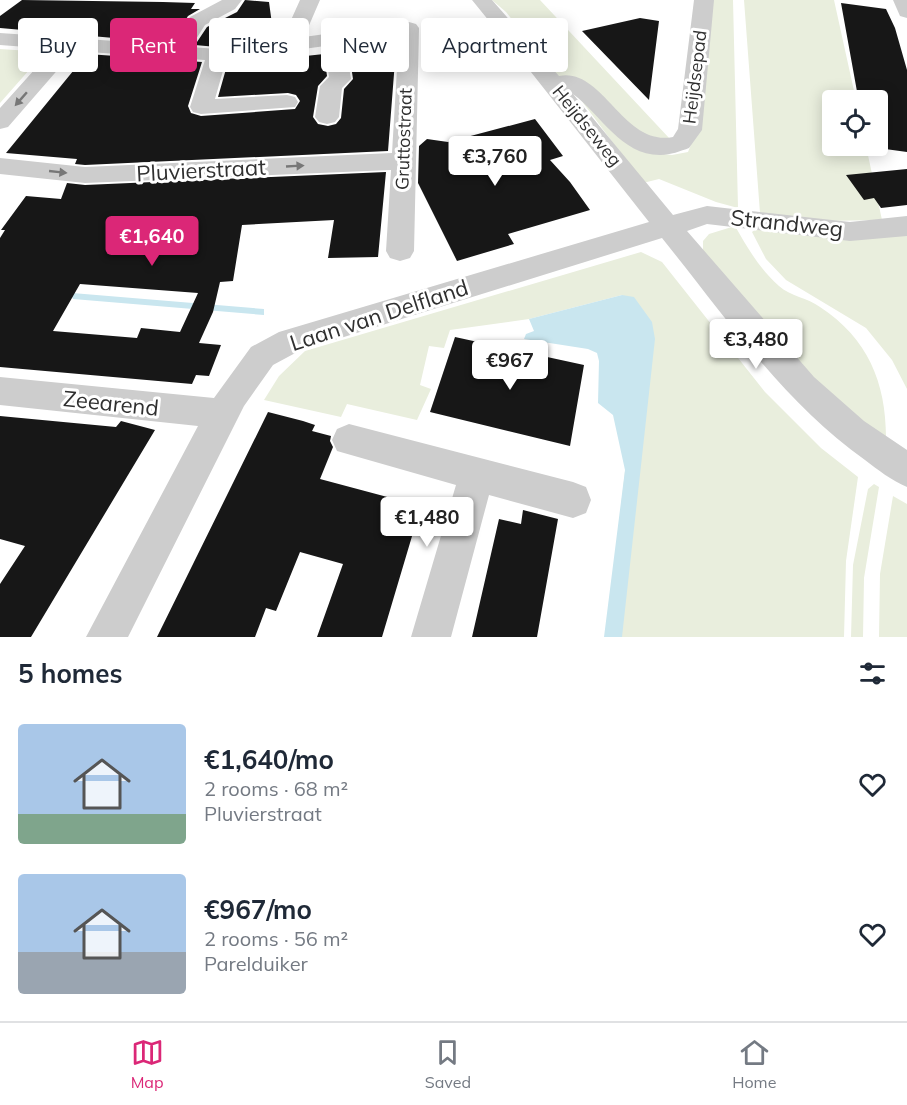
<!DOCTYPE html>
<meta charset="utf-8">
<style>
:root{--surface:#fff;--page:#f2f2f3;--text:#1f2937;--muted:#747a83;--line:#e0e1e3;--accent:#db2777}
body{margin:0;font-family:Mulish,sans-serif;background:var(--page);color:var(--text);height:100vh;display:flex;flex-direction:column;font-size:22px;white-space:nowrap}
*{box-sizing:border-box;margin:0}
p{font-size:20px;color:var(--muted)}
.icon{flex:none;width:33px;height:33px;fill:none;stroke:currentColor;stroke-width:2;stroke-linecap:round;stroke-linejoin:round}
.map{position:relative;height:637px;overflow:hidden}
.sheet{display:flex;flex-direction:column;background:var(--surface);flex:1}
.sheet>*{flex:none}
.hud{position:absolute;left:18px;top:18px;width:600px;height:54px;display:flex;gap:12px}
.buttons{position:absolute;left:822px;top:90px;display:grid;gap:12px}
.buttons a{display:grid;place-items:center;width:66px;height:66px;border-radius:6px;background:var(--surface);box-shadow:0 3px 15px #0003;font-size:30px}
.price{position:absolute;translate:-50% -51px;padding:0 14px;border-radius:6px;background:#fff;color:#222;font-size:20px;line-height:39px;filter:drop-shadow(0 2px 3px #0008)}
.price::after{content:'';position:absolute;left:50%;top:36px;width:18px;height:14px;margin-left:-9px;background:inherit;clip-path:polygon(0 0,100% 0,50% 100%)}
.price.current{background:var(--accent);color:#fff}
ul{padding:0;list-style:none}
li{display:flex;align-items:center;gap:18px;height:150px;padding:0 18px}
li span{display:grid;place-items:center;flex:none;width:168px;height:120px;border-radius:6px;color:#555}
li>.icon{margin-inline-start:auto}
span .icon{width:72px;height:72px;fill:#fffc;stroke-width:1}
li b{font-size:26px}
h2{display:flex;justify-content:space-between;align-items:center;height:72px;padding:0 18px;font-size:26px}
.chip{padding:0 21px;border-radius:6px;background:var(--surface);box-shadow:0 3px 15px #0003;font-size:21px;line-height:54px}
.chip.current{background:var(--accent);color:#fff}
.menu{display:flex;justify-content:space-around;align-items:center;height:84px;border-top:2px solid var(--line);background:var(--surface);font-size:16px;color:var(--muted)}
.menu a{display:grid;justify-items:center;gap:3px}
.menu .current{color:var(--accent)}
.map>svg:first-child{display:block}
</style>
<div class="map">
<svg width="907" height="637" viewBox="0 0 907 637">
<rect width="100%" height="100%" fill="#fff"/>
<path fill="#e9eedd" d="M 492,0 L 540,0 L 670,139 L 654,141 L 557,76 L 506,12 Z
M 705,0 L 733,0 L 738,208 L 716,202 L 659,179 L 643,183 L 575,92 L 645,152 L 672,155 L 688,152 L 694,137 Z
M 744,0 L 834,0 L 856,100 L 832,100 L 832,146 L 866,146 L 882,220 L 821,221 L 760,213 Z
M 0,49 L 45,52 L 0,103 Z
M 735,226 C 748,249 760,269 779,286 C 790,296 808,298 820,307 C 869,339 887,385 886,442 L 810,380 L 703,253 L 703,241 L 709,234 Z
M 757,228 L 907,234 L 907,389 L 892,360 L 866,328 L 786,280 L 766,259 L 752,232 Z
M 641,252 L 662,262 L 765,392 L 821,448 L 858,477 L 846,561 L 844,637 L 606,637 L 627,454 L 622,295 L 529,319 L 450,330 L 444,348 L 429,346 L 420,385 L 431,389 L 417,420 L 347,404 L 341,417 L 264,400 L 279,376 L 305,351 Z
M 874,484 L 879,487 L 864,578 L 863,637 L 851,637 L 853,565 L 868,489 Z
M 893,496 L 907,504 L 907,637 L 879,637 L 880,574 Z"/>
<path fill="#c9e6ef" d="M 0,287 L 264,309 L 264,315 L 73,299 L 72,297 Z
M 622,295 L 634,297 L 652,322 L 655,339 L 622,637 L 604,637 L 625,470 L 613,415 L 598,403 L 599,361 L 597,353 L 588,349 L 524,339 L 526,334 L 534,331 L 529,319 Z"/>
<path fill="#171717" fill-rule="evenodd" d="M 22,0 L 163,2 L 195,3 L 191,9 L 200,9 L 188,16 L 171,43 L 0,28 L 0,16 Z
M 245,0 L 269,2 L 274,39 L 217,47 L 195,45 L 207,27 L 237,12 Z
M 841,3 L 886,9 L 895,28 L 907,70 L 907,152 L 878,148 L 878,100 L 858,97 Z
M 640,18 L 659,21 L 649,100 L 582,31 Z
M 396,48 L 388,151 L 85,165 L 75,164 L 77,159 L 6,153 L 87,54 L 202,62 L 188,106 L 191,113 L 201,116 L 295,109 L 300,101 L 296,95 L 288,93 L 218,97 L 228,62 L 277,55 L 278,59 L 324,54 L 327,76 L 318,86 L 313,117 L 318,124 L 328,126 L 336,124 L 341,118 L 344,89 L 353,79 L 349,52 Z
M 535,119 L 563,156 L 550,160 L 570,182 L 590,210 L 508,234 L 514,244 L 457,261 L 418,183 L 419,146 L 427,139 L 448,142 Z
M 907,169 L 907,205 L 881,208 L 874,198 L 864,200 L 846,175 Z
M 386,172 L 378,257 L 328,258 L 334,220 L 242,225 L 233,281 L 220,282 L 213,312 L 199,343 L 221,345 L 209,376 L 196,375 L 192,384 L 0,367 L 0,238 L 5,230 L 1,230 L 26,196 L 61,199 L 67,183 L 85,185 ZM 80,284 L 93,285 L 198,293 L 180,332 L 141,328 L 137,338 L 53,331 Z
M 455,337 L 584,365 L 570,446 L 430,412 Z
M 268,412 L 303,421 L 315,425 L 312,431 L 331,436 L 330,441 L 333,447 L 320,479 L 421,506 L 382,637 L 317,637 L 343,564 L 300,552 L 276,611 L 266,608 L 255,637 L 157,637 Z
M 0,416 L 116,427 L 121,421 L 155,430 L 31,637 L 0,637 L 0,584 L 25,546 L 0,539 Z
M 523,510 L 558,519 L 537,637 L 472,637 L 499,519 L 521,524 Z"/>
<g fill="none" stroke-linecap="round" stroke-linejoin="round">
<path fill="#cdcdcd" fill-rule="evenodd" d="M 222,0 L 242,0 L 235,9 L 205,25 L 191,47 L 217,49 L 282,40 L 300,0 L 320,0 L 304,37 L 409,22 L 416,24 L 419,28 L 414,251 L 410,258 L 400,261 L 390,258 L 386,251 L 391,170 L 85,183 L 0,174 L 0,158 L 85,167 L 392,153 L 399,35 L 345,43 L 351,79 L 342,88 L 339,117 L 335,122 L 327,124 L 319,122 L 315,117 L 320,86 L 329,77 L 325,46 L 226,60 L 215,99 L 287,95 L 295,97 L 298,102 L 295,107 L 201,114 L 193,112 L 190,107 L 205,60 L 74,51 L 8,127 L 0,129 L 0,108 L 53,49 L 0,45 L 0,33 L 172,45 L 190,17 Z
M 472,0 L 492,0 L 559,76 C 603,67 623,147 673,137 L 678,129 L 694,0 L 714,0 L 702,130 L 689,148 C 681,151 670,155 661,155 C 622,156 601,115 573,94 L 673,215 L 707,206 L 850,222 L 907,216 L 907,236 L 850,241 L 707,224 L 687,231 L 814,377 L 864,421 L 907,450 L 907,487 C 891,480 878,470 865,460 C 784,403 724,315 662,238 L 299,351 L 273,365 L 244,406 L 128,637 L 86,637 L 198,426 L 0,405 L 0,377 L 214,398 L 251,347 L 279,332 L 649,222 L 516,53 L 482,60 L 475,58 L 472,54 L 475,50 L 507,43 Z
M 893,0 L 907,0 L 907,18 L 900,16 Z
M 349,424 L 573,482 L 586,487 L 591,500 L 586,513 L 573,518 L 489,495 L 451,637 L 411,637 L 456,485 L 337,451 L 332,440 L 337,429 Z"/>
</g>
<defs><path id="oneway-solid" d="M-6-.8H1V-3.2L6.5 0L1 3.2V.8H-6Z" transform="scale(1.5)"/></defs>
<g fill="#777">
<use href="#oneway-solid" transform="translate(21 99) rotate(131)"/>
<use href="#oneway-solid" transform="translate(295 166) rotate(-3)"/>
<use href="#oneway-solid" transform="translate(58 172) rotate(6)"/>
</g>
<g text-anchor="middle" stroke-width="6" stroke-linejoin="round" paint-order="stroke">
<g font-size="18" fill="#303030" stroke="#fff">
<text transform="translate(695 77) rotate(-83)" y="6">Heijdsepad</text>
<text transform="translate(587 126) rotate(51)" y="6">Heijdseweg</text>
<text transform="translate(404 139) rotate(-88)" y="6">Gruttostraat</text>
</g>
<g font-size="22" fill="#303030" stroke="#fff">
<text transform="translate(201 170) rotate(-3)" y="8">Pluvierstraat</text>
<text transform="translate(787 223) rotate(6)" y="8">Strandweg</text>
<text transform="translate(379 315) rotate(-18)" y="8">Laan van Delfland</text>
<text transform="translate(111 403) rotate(6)" y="8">Zeearend</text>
</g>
</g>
</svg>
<div class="buttons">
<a><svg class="icon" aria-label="locate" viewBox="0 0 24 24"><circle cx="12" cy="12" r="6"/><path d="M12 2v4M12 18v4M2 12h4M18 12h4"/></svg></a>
</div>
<b class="price" style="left:495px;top:187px">€3,760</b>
<b class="price current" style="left:152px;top:267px">€1,640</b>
<b class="price" style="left:756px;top:370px">€3,480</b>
<b class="price" style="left:510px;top:391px">€967</b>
<b class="price" style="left:427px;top:548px">€1,480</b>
<div class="hud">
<a class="chip">Buy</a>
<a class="chip current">Rent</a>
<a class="chip">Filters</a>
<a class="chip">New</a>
<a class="chip">Apartment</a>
</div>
</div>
<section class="sheet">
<h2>5 homes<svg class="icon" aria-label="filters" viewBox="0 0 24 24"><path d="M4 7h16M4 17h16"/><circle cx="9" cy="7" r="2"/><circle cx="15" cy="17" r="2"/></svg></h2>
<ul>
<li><span style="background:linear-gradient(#a9c7e8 75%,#7fa58c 0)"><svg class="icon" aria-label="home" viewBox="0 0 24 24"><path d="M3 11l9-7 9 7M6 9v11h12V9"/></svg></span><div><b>€1,640/mo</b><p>2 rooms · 68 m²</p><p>Pluvierstraat</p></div><svg class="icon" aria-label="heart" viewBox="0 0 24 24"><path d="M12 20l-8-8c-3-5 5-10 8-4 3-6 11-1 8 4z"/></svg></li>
<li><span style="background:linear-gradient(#a9c7e8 65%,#9aa5b1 0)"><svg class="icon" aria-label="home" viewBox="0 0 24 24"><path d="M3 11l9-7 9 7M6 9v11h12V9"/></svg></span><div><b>€967/mo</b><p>2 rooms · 56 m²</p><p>Parelduiker</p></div><svg class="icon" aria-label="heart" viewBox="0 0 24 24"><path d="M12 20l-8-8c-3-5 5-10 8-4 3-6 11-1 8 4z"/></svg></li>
</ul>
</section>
<nav class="menu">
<a class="current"><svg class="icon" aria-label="map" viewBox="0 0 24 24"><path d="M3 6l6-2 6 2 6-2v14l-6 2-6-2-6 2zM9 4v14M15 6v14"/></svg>Map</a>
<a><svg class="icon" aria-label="saved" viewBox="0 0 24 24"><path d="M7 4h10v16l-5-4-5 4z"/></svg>Saved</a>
<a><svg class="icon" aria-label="home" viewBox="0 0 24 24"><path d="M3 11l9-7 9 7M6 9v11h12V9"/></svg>Home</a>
</nav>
